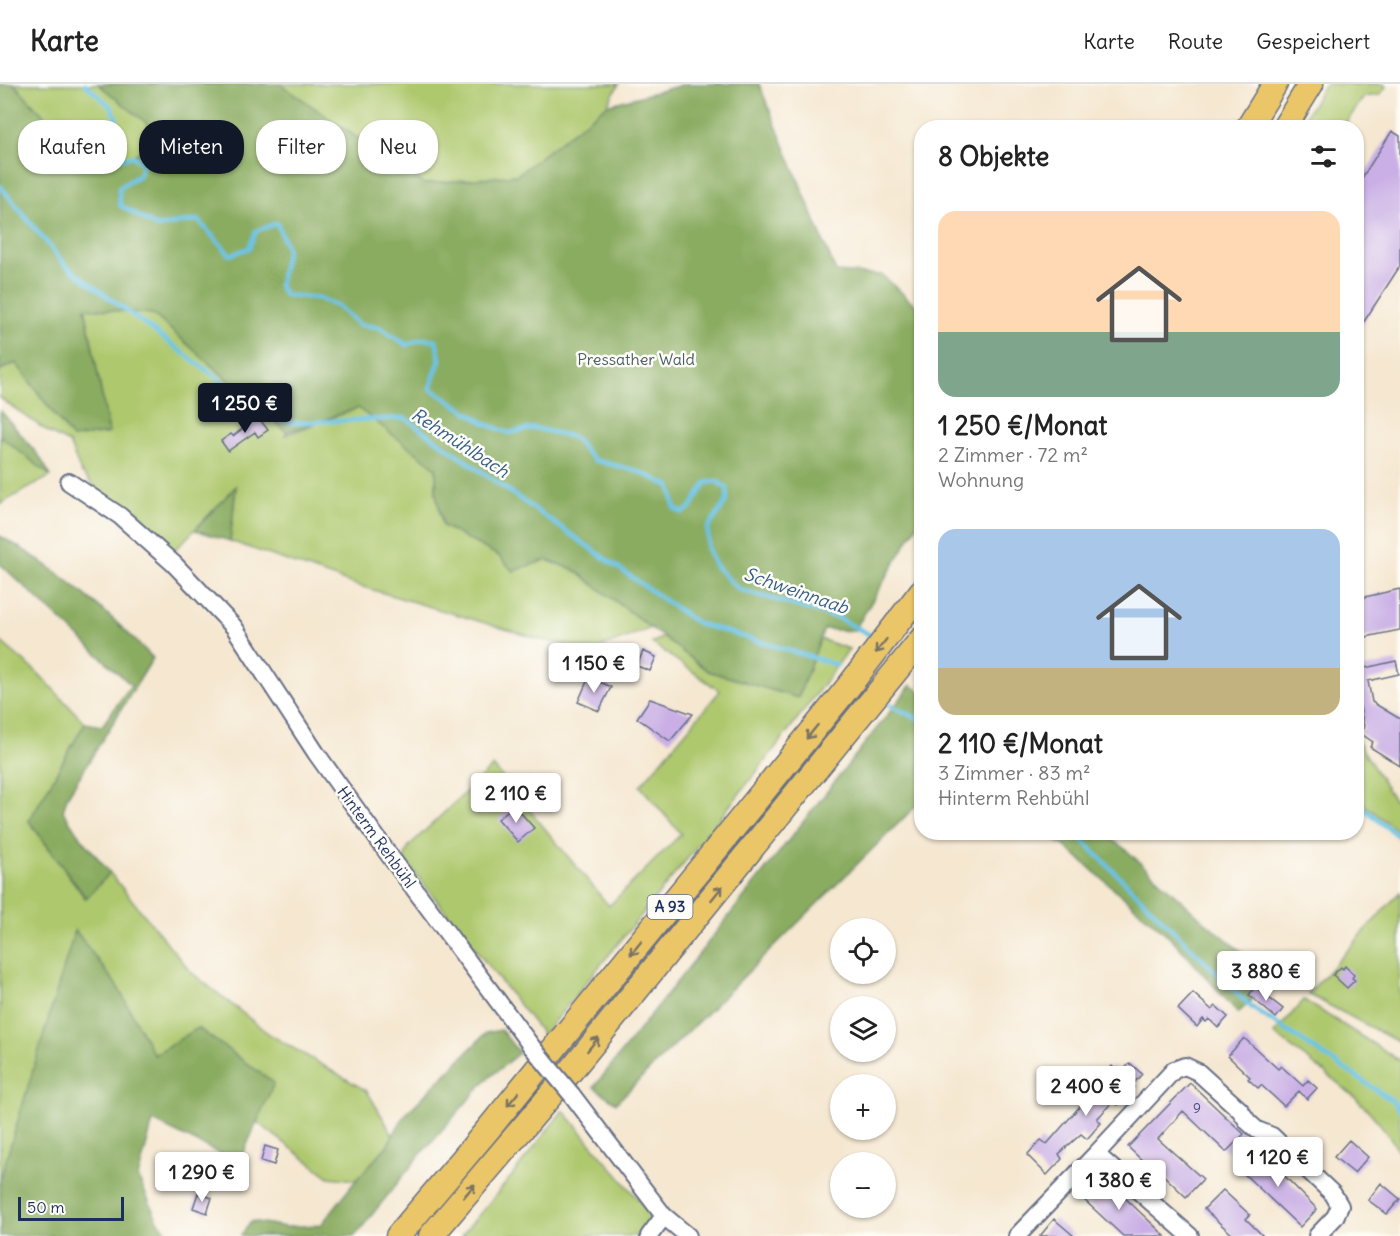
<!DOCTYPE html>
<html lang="de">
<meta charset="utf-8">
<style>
:root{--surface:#fff;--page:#f2f2f2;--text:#222;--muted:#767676;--line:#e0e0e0;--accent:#111827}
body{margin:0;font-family:Delius,sans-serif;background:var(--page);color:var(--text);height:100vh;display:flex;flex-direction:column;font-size:22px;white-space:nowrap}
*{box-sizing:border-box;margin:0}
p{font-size:20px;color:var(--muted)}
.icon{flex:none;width:33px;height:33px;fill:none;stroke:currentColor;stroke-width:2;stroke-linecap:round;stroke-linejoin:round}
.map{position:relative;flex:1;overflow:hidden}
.drawer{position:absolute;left:914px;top:36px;width:450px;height:720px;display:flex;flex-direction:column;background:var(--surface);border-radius:24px;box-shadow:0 2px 4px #0004}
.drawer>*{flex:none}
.banner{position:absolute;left:18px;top:36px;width:570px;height:54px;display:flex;gap:12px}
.controls{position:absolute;left:830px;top:834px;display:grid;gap:12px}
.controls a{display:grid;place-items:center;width:66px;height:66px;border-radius:50%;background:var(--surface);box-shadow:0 2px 4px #0004;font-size:30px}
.scale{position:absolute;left:18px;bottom:15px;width:106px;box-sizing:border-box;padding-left:6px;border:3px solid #1b2f5e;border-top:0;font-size:16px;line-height:21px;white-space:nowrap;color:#1b2f5e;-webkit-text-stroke:4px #fdfcf7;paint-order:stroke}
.price{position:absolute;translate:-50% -51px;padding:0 14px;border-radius:6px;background:#fff;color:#222;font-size:20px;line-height:39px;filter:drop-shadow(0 2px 3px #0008)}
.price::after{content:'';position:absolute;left:50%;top:36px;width:18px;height:14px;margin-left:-9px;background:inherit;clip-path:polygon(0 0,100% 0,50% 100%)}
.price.current{background:var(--accent);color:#fff}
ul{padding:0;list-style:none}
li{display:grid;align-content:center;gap:12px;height:318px;padding:0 24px}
li span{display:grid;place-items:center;height:186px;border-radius:18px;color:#555}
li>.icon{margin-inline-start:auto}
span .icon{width:108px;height:108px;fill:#fffc;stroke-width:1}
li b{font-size:26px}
h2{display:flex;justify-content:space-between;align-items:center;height:72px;padding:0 24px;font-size:26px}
.pill{padding:0 21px;border-radius:24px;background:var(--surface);box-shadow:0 2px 4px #0004;font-size:21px;line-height:54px}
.pill.current{background:var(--accent);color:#fff}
header{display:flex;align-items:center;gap:36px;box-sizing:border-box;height:84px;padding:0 30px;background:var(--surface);border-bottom:2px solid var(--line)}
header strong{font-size:28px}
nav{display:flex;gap:33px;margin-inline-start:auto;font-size:21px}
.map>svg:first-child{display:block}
</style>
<header>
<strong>Karte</strong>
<nav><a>Karte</a><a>Route</a><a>Gespeichert</a></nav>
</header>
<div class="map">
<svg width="1400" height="1152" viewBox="0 0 1400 1152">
<rect width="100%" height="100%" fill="#fdfcf7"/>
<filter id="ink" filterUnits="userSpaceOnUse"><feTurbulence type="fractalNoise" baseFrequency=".0167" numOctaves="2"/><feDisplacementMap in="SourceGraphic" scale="12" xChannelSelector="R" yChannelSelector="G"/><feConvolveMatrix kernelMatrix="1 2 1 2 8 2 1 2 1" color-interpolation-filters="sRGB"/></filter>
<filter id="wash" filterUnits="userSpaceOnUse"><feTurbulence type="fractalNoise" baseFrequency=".008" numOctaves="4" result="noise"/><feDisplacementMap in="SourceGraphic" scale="24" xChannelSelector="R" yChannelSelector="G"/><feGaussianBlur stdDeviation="1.35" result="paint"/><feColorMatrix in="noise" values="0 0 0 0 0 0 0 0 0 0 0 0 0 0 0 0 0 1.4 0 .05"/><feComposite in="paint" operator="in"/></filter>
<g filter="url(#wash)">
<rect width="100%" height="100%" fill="#f5e7d0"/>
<path fill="#aec86d" stroke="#647c66" stroke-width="1.5" d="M 14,0 L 98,0 L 148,40 L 142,68 L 93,84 Z
M 280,0 L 619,0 L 607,21 L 517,91 L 423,100 Z
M 1325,0 L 1384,0 L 1386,3 L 1380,11 L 1364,13 L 1343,43 L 1298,44 Z
M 85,223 L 153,230 L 287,348 L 285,351 L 358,324 L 436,384 L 436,409 L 443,442 L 499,472 L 513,487 L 546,476 L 573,485 L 651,544 L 594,566 L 542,556 L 353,500 L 230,457 L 236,403 L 174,467 L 101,409 L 81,388 L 69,359 L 50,349 L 0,314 L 0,286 L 16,279 L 72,354 L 109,349 Z
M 0,352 L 51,392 L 0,420 Z
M 663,553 L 708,587 L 798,613 L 820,555 L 849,565 C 753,698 647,824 543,951 L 404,775 L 409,762 L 493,682 L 609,822 L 681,750 L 640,702 L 720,607 L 652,559 Z
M 0,557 L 39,590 L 85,639 L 29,737 L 85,814 L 110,789 L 191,888 L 269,950 L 367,1007 L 393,1051 L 387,1062 L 356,1096 L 329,1093 L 257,1038 L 273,999 L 154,971 L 117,902 L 0,1096 Z
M 1356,655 L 1394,716 L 1400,719 L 1400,749 L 1356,714 Z
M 1400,808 L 1400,959 L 1308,910 Z
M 1304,916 L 1400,977 L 1400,1070 C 1373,1018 1319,985 1274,950 Z
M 563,1026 L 655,1135 L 642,1152 L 461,1152 L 511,1093 Z"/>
<path fill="#8aac60" stroke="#526e5f" stroke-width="1.5" d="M 0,0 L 14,0 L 93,84 L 142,68 L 148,40 L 98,0 L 280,0 L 424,100 L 517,91 L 607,21 L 686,0 L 759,0 L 836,188 L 882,191 L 921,226 L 921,435 L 854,547 L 824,545 L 798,614 L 708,587 L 573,485 L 546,476 L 513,487 L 499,472 L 443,442 L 436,409 L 436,384 L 358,324 L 287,348 L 153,230 L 85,224 L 109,349 L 72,354 L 16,279 L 0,286 Z
M 0,326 L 39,372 L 51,392 L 0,352 Z
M 236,402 L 230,457 L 195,446 Z
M 0,452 C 57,483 107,527 153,574 L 67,713 L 63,727 L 76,747 L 110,789 L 86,814 L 29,737 L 85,639 L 102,642 L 131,601 L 0,480 Z
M 911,601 L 921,608 L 921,717 L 616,1019 L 594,1003 Z
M 1040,749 L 1103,749 L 1124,764 L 1203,836 L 1275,895 L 1238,929 L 1172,855 L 1062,760 Z
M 75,846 L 117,902 L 154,971 L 198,944 L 274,999 L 239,1079 L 153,1037 L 138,1093 L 157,1135 L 167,1148 L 166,1152 L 0,1152 L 0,1096 Z
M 501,946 L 519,969 L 485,997 L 420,1071 L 355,1152 L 240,1152 L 252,1137 L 286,1143 L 321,1141 L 356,1096 L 387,1062 L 404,1032 L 486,949 Z"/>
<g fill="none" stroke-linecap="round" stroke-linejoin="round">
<path stroke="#6ac4e7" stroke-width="4.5" d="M 85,0 L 110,22 L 117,33 L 115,39 L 94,59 L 94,70 L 100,78 L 134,72 L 143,81 L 139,91 L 119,104 L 120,121 L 157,143 L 198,136 L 230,171 L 249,164 L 256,147 L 277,139 L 287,165 L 279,202 L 285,211 L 318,214 L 337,222 L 360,241 L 379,243 L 407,261 L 421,255 L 436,256 L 440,276 L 430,304 L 486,340 L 509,349 L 534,344 L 573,353 L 594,376 L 637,387 L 670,402 L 675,425 L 683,429 L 691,423 L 706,399 L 716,397 L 727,404 L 727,416 L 708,444 L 708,466 L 715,481 L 738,505 L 838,534 L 876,554
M 0,102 L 65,181 L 229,303 L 289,339 L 405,334 L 697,539 L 837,581
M 890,621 L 921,636
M 1356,718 L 1400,754
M 1074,748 L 1251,923 L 1393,1017 L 1400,1027"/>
</g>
<g id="blocks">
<path fill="#c9afe5" d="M 1392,47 L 1400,52 L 1400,182 L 1356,250 L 1356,103 Z
M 258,333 L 268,346 L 258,353 L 255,348 L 228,367 L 221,357 L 231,350 L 233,352 Z
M 1400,505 L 1400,546 L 1356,555 L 1356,515 Z
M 643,567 L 656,573 L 650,587 L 637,582 Z
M 1396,577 L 1399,590 L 1368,597 L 1372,618 L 1400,635 L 1400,682 L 1370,663 L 1373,658 L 1360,649 L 1364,643 L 1356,603 L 1356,586 Z
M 589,593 L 611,603 L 599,627 L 578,618 Z
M 650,615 L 693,630 L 670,657 L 637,634 Z
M 514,721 L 534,744 L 518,758 L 498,735 Z
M 1345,882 L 1354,891 L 1352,894 L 1355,896 L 1347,904 L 1333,891 L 1341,883 L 1343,885 Z
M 1255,903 L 1283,925 L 1276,934 L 1249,911 Z
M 1193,909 L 1212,926 L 1216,922 L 1228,933 L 1218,944 L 1209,935 L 1206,938 L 1203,935 L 1197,943 L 1178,925 Z
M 1244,954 L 1278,985 L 1281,982 L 1303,1002 L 1308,996 L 1317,1004 L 1307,1015 L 1299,1007 L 1284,1022 L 1261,1001 L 1258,1004 L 1248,995 L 1250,993 L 1228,972 Z
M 1130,979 L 1142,990 L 1132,1001 L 1134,1003 L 1118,1021 L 1113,1017 L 1097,1035 L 1101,1039 L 1087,1055 L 1081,1050 L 1059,1070 L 1062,1075 L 1047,1091 L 1027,1071 L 1041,1056 L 1047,1060 L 1081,1021 L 1083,1023 L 1100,1004 L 1096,1000 L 1112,982 L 1120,990 Z
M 1190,999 L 1244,1050 L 1226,1068 L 1183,1027 L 1158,1055 L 1203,1095 L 1186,1113 L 1153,1081 L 1150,1084 L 1128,1063 Z
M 1349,1056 L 1368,1073 L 1354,1089 L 1334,1073 Z
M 265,1062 L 278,1066 L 274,1081 L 261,1077 Z
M 1259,1066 L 1317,1125 L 1300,1143 L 1240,1086 Z
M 1102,1092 L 1142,1130 L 1165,1152 L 1123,1152 L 1082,1114 Z
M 1381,1099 L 1400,1115 L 1387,1130 L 1368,1116 Z
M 1223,1106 L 1250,1131 L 1246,1135 L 1263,1152 L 1234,1152 L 1204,1125 Z
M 198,1109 L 212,1114 L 207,1129 L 193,1124 Z
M 1054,1135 L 1074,1152 L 1040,1152 Z"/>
</g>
</g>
<g filter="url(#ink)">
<use href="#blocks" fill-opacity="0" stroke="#676f86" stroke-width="1.5"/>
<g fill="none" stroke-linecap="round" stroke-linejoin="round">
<g stroke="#676f86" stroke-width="20">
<path id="minor" d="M 69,398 L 120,432 L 174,480 L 234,543 L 316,669 L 392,775 L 532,963
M 572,1011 L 664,1132 L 688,1152
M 1096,1070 L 1174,986 L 1185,982 L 1198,988 L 1240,1026 L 1248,1038 L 1257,1046 L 1272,1052 L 1333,1110 L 1340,1122 L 1335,1133 L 1317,1152
M 649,1152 L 664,1132
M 1017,1152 L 1096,1070 L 1190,1152"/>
</g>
<g stroke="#676f86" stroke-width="27">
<path id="highway" d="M 1248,44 L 1275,0
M 1284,44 L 1311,0
M 398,1152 L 490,1043 L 849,602 L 921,508
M 431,1152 L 556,1005 L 921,556"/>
</g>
<use href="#minor" stroke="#fff" stroke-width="16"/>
<use href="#highway" stroke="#ebc669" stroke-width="24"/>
<g stroke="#676f86" stroke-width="20" stroke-linecap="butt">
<path id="minor-bridge" d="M 532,963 L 572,1011"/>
</g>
<use href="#minor-bridge" stroke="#fff" stroke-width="16"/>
</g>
<defs><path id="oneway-shaft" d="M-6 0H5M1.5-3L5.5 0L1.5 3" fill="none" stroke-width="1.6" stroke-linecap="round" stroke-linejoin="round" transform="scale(1.5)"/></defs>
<g stroke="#797363">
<use href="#oneway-shaft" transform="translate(881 562) rotate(128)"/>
<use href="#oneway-shaft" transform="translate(812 648) rotate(129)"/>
<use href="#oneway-shaft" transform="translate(717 809) rotate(-51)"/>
<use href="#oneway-shaft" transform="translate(636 864) rotate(129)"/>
<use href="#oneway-shaft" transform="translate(593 960) rotate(-51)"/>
<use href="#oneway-shaft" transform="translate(513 1015) rotate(129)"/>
<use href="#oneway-shaft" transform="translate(469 1107) rotate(-50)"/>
</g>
</g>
<g text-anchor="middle" stroke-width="5" stroke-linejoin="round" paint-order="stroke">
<g font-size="14" fill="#464f80">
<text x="1197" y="1029">9</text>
</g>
<rect fill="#fdfcf7" stroke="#5f6c8c" stroke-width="1.5" x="647.5" y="811" width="45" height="24" rx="4.5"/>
<g font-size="15" font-weight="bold" fill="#1b2f5e">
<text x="670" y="828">A 93</text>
</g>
<g font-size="16" fill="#475d62" stroke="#fdfcf7">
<text x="636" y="281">Pressather Wald</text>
</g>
<g font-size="16" fill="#1b2f5e" stroke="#fdfcf7">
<text transform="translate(377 753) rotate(54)" y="6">Hinterm Rehbühl</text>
</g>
<g font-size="18" font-style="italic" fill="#335c87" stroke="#fdfcf7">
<text transform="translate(460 359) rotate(33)" y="6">Rehmühlbach</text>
<text transform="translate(796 507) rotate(19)" y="6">Schweinnaab</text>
</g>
</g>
</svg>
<div class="controls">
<a><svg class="icon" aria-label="locate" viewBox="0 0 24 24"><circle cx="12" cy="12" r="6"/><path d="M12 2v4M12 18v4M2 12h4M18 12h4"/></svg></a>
<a><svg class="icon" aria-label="layers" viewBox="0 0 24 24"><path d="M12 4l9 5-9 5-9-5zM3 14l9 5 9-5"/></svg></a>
<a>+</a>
<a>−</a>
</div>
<div class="scale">50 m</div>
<b class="price current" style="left:245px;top:350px">1 250 €</b>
<b class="price" style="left:594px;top:610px">1 150 €</b>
<b class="price" style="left:516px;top:740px">2 110 €</b>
<b class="price" style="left:1266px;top:918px">3 880 €</b>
<b class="price" style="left:1086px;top:1033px">2 400 €</b>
<b class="price" style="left:1278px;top:1104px">1 120 €</b>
<b class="price" style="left:202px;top:1119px">1 290 €</b>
<b class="price" style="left:1119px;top:1127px">1 380 €</b>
<div class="banner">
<a class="pill">Kaufen</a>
<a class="pill current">Mieten</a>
<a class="pill">Filter</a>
<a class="pill">Neu</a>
</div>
<section class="drawer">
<h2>8 Objekte<svg class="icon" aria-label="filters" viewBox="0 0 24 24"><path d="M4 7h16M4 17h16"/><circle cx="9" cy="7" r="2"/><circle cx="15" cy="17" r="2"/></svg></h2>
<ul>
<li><span style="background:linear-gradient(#ffd9b3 65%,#7fa58c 0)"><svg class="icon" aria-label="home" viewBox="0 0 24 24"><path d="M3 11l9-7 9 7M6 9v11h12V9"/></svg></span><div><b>1 250 €/Monat</b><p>2 Zimmer · 72 m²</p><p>Wohnung</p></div></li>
<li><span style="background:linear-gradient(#a9c7e8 75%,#c2b280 0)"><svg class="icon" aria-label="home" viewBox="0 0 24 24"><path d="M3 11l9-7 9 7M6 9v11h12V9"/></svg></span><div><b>2 110 €/Monat</b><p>3 Zimmer · 83 m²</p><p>Hinterm Rehbühl</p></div></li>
</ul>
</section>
</div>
